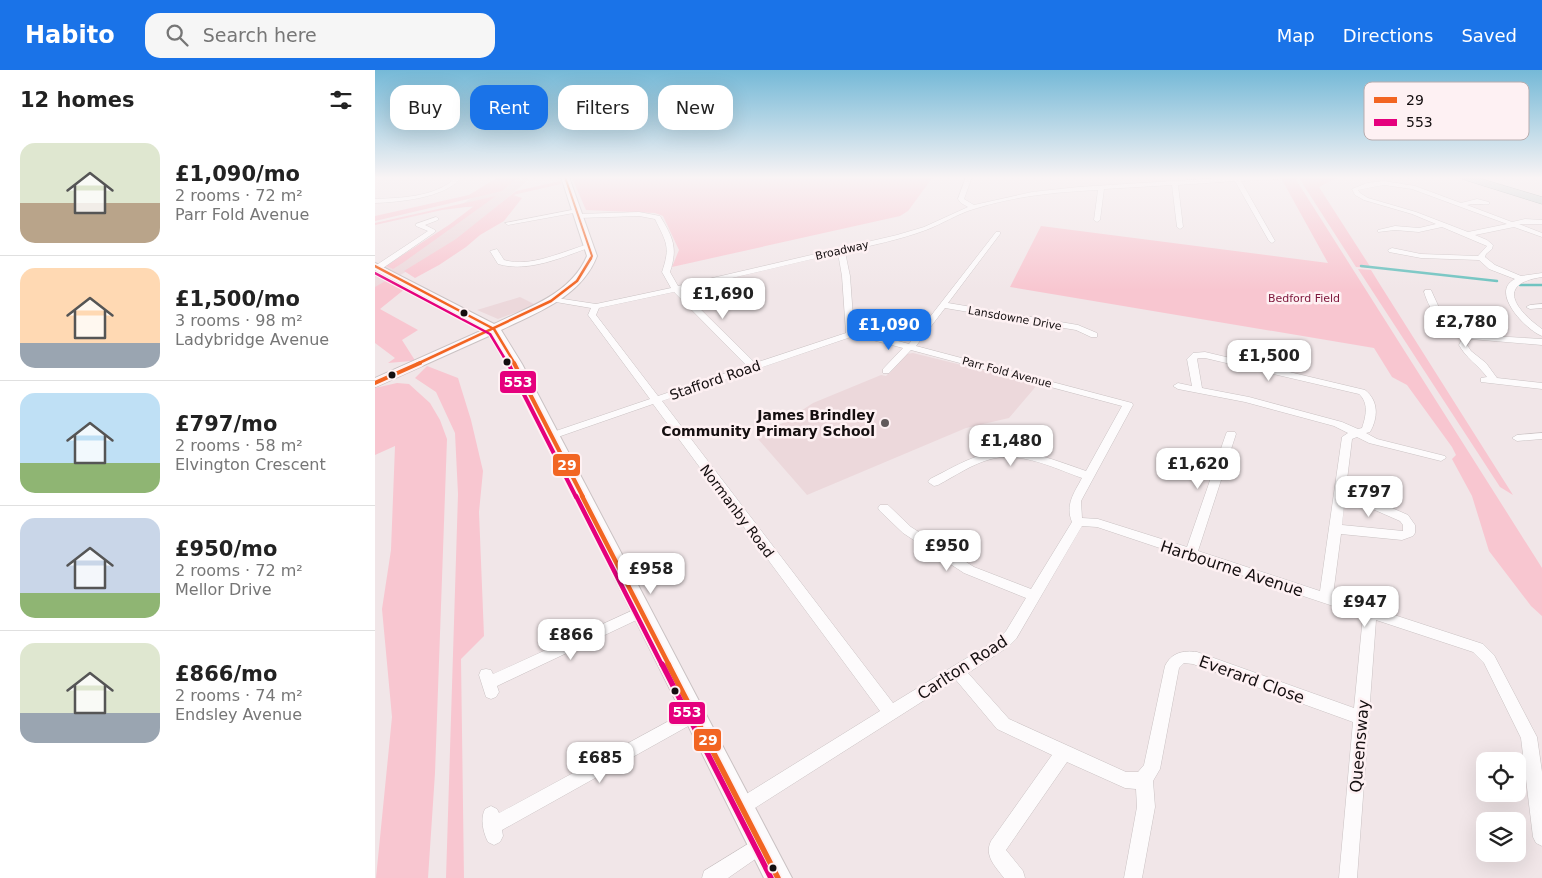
<!DOCTYPE html>
<meta charset="utf-8">
<style>
:root{--surface:#fff;--page:#f6f6f6;--text:#222;--muted:#767676;--line:#e0e0e0;--accent:#1a73e8}
body{margin:0;font-family:"DejaVu Sans",sans-serif;background:var(--page);color:var(--text);height:100vh;display:flex;flex-direction:column;font-size:19px;white-space:nowrap}
*{box-sizing:border-box;margin:0}
p{font-size:16px;color:var(--muted)}
.icon{flex:none;width:28px;height:28px;fill:none;stroke:currentColor;stroke-width:2;stroke-linecap:round;stroke-linejoin:round}
.map{position:relative;flex:1;overflow:hidden}
.sheet{display:flex;flex-direction:column;background:var(--surface);width:375px}
.sheet>*{flex:none}
.hud{position:absolute;left:15px;top:15px;width:475px;height:45px;display:flex;gap:10px}
.tools{position:absolute;left:1101px;top:682px;display:grid;gap:10px}
.tools a{display:grid;place-items:center;width:50px;height:50px;border-radius:10px;background:var(--surface);box-shadow:0 5px 20px #0002;font-size:25px}
.price{position:absolute;translate:-50% -42px;padding:0 11px;border-radius:10px;background:#fff;color:#222;font-size:16px;line-height:32px;filter:drop-shadow(0 1px 2px #0008)}
.price::after{content:'';position:absolute;left:50%;top:30px;width:15px;height:11px;margin-left:-8px;background:inherit;clip-path:polygon(0 0,100% 0,50% 100%)}
.price.active{background:var(--accent);color:#fff}
ul{padding:0;list-style:none}
li{display:flex;align-items:center;gap:15px;height:125px;padding:0 20px}
li+li{border-top:1px solid var(--line)}
li span{display:grid;place-items:center;flex:none;width:140px;height:100px;border-radius:15px;color:#555}
li>.icon{margin-inline-start:auto}
span .icon{width:60px;height:60px;fill:#fffc;stroke-width:1}
li b{font-size:21px}
h2{display:flex;justify-content:space-between;align-items:center;height:60px;padding:0 20px;font-size:21px}
.tag{padding:0 18px;border-radius:15px;background:var(--surface);box-shadow:0 5px 20px #0002;font-size:18px;line-height:45px}
.tag.active{background:var(--accent);color:#fff}
header{display:flex;align-items:center;gap:30px;box-sizing:border-box;height:70px;padding:0 25px;background:var(--accent);color:#fff}
header strong{font-size:24px}
nav{display:flex;gap:28px;margin-inline-start:auto;font-size:18px}
.search{width:350px;height:45px;background:var(--page);display:flex;align-items:center;gap:12px;box-sizing:border-box;padding:0 18px;border-radius:15px;color:var(--muted);font-size:19px}
main{display:flex;flex:1;min-height:0}
.map>svg:first-child{display:block}
</style>
<header>
<strong>Habito</strong>
<div class="search"><svg class="icon" aria-label="search" viewBox="0 0 24 24"><circle cx="10" cy="10" r="6"/><path d="M15 15l6 6"/></svg>Search here</div>
<nav><a>Map</a><a>Directions</a><a>Saved</a></nav>
</header>
<main>
<section class="sheet">
<h2>12 homes<svg class="icon" aria-label="filters" viewBox="0 0 24 24"><path d="M4 7h16M4 17h16"/><circle cx="9" cy="7" r="2"/><circle cx="15" cy="17" r="2"/></svg></h2>
<ul>
<li><span style="background:linear-gradient(#dfe7d0 60%,#b9a48a 0)"><svg class="icon" aria-label="home" viewBox="0 0 24 24"><path d="M3 11l9-7 9 7M6 9v11h12V9"/></svg></span><div><b>£1,090/mo</b><p>2 rooms · 72 m²</p><p>Parr Fold Avenue</p></div></li>
<li><span style="background:linear-gradient(#ffd9b3 75%,#9aa5b1 0)"><svg class="icon" aria-label="home" viewBox="0 0 24 24"><path d="M3 11l9-7 9 7M6 9v11h12V9"/></svg></span><div><b>£1,500/mo</b><p>3 rooms · 98 m²</p><p>Ladybridge Avenue</p></div></li>
<li><span style="background:linear-gradient(#bfe0f5 70%,#8fb573 0)"><svg class="icon" aria-label="home" viewBox="0 0 24 24"><path d="M3 11l9-7 9 7M6 9v11h12V9"/></svg></span><div><b>£797/mo</b><p>2 rooms · 58 m²</p><p>Elvington Crescent</p></div></li>
<li><span style="background:linear-gradient(#c9d6e8 75%,#8fb573 0)"><svg class="icon" aria-label="home" viewBox="0 0 24 24"><path d="M3 11l9-7 9 7M6 9v11h12V9"/></svg></span><div><b>£950/mo</b><p>2 rooms · 72 m²</p><p>Mellor Drive</p></div></li>
<li><span style="background:linear-gradient(#dfe7d0 70%,#9aa5b1 0)"><svg class="icon" aria-label="home" viewBox="0 0 24 24"><path d="M3 11l9-7 9 7M6 9v11h12V9"/></svg></span><div><b>£866/mo</b><p>2 rooms · 74 m²</p><p>Endsley Avenue</p></div></li>
</ul>
</section>
<div class="map">
<svg width="1167" height="808" viewBox="0 0 1167 808">
<rect width="100%" height="100%" fill="#f1e6e8"/>
<path fill="#ecd8db" d="M 128,107 L 157,107 L 83,169 L 0,221 L 0,203 L 74,155 L 99,137 L 83,137 Z
M 145,227 L 161,235 L 123,249 L 102,240 Z
M 538,283 L 663,314 L 634,348 L 591,358 L 432,425 L 383,369 L 438,333 L 506,305 L 511,306 L 532,284 Z"/>
<path fill="#f8c6d0" d="M 123,107 L 143,107 L 127,121 L 0,151 L 0,146 L 94,125 Z
M 201,107 L 558,107 L 533,141 L 525,146 L 297,197 L 304,180 L 288,146 L 280,143 L 211,140 L 197,108 Z
M 936,107 L 963,107 L 944,117 L 996,198 L 981,197 L 924,108 Z
M 906,108 L 920,108 L 1162,490 L 1167,498 L 1167,546 L 1156,536 L 1114,481 L 1097,426 L 1077,389 L 1081,385 L 1077,377 L 1032,315 L 1017,307 L 999,278 L 635,217 L 666,156 L 953,193 Z
M 186,111 L 186,114 L 138,125 L 147,128 L 129,151 L 105,165 L 91,177 L 64,195 L 40,208 L 29,201 L 81,169 L 141,121 Z
M 121,126 L 29,192 L 18,199 L 11,196 L 74,155 L 99,136 L 67,140 L 0,155 L 0,153 Z
M 983,199 L 996,200 L 1004,213 L 1138,425 L 1125,417 Z
M 14,209 L 31,218 L 5,239 L 43,260 L 27,270 L 41,292 L 40,292 L 36,291 L 13,293 L 20,288 L 0,273 L 0,217 Z
M 52,296 L 83,308 L 96,350 L 108,401 L 104,442 L 109,566 L 86,589 L 89,808 L 71,808 L 83,424 L 80,363 L 61,322 L 40,308 Z
M 22,313 L 34,314 L 55,333 L 65,350 L 72,369 L 60,703 L 53,808 L 1,808 L 17,647 L 7,539 L 16,480 L 20,376 L 0,385 L 0,318 Z"/>
<g fill="none" stroke-linecap="round" stroke-linejoin="round">
<path stroke="#69c1be" stroke-width="2.5" d="M 986,196 L 1122,211
M 1145,215 L 1167,215"/>
<g stroke="#cac2c3" stroke-width="1">
<path id="street" d="M 78,107 L 84,107 L 85,109 C 68,128 25,132 0,133 L 0,129 C 25,128 60,127 79,109 Z
M 591,107 L 597,107 L 589,129 L 599,135 L 657,122 L 703,117 L 862,107 L 906,107 L 903,109 L 866,111 L 900,171 L 897,173 L 894,171 L 860,111 L 803,115 L 808,157 L 805,159 L 802,157 L 797,115 L 729,119 L 725,150 L 722,152 L 719,150 L 723,120 C 682,122 639,126 599,139 C 582,144 567,154 551,160 C 524,170 497,175 470,182 L 475,206 L 479,261 L 486,261 L 534,274 L 621,162 L 625,162 L 625,164 L 573,233 L 703,255 L 722,263 L 722,267 L 716,267 L 701,260 L 570,238 L 541,276 L 757,333 L 758,335 L 706,431 L 707,448 L 723,449 L 812,477 L 851,364 L 852,362 L 860,362 L 861,364 L 823,481 L 945,521 L 967,367 L 973,363 L 959,356 L 870,332 L 803,319 L 798,316 L 803,313 L 817,316 L 812,289 L 818,283 L 830,282 L 990,320 C 1004,331 1003,348 995,362 L 991,363 L 1002,369 L 1070,386 L 1071,388 L 1066,391 L 994,373 L 982,367 L 977,369 L 971,418 L 1033,445 L 1040,455 L 1040,463 L 1038,466 L 1027,470 L 966,464 L 958,525 L 1108,574 L 1119,585 L 1162,667 L 1167,702 L 1167,776 L 1161,773 L 1158,767 L 1146,668 L 1109,593 L 1098,582 L 1001,550 L 982,808 L 964,808 L 978,652 L 818,594 L 809,593 L 804,598 L 785,699 L 778,711 L 780,737 L 767,808 L 749,808 L 762,737 L 761,719 L 750,718 L 692,692 L 631,780 L 648,801 L 650,808 L 629,808 C 620,796 609,786 616,771 L 677,685 L 622,659 L 581,610 L 372,743 L 366,746 L 360,743 L 357,737 L 360,731 L 505,641 L 278,334 L 180,368 L 172,368 L 171,366 L 172,364 L 275,329 L 213,245 L 216,238 L 175,231 L 175,227 L 221,234 L 296,218 L 287,202 C 296,176 291,172 280,149 L 264,146 L 204,148 L 201,146 L 204,144 L 264,142 L 285,146 C 298,168 303,177 295,202 L 303,216 L 522,165 L 549,157 L 593,137 L 586,133 L 583,129 ZM 463,183 L 467,206 L 471,263 L 380,293 L 306,220 ZM 299,222 L 372,296 L 283,326 L 221,245 L 224,238 ZM 476,267 L 486,267 L 528,278 L 508,299 L 508,303 L 514,303 L 536,280 L 747,336 L 711,401 C 676,389 640,373 603,386 C 586,392 571,401 555,409 L 553,412 L 559,416 L 563,415 C 580,406 597,394 616,389 C 646,381 679,398 707,408 C 699,423 690,435 697,452 L 656,519 L 599,497 L 536,457 L 513,435 L 505,435 L 503,438 L 505,441 L 528,463 L 589,503 L 651,528 L 631,561 L 623,569 L 518,633 L 287,331 ZM 823,288 L 830,288 L 984,324 C 994,333 991,346 987,358 L 983,359 L 967,352 L 874,327 L 827,318 L 822,289 ZM 970,427 L 1025,451 L 1028,455 L 1028,461 L 967,455 ZM 707,456 L 722,457 L 988,546 L 979,638 L 822,582 C 808,580 796,583 790,596 L 769,695 L 763,702 L 751,702 L 634,649 L 593,603 L 633,577 L 641,569 Z
M 1009,111 L 1040,116 L 1086,133 L 1102,129 L 1114,132 L 1114,134 C 1107,135 1100,133 1092,135 L 1137,152 L 1150,149 L 1167,150 L 1167,154 L 1144,154 L 1167,163 L 1167,167 L 1139,157 L 1100,165 L 1112,170 L 1118,175 L 1117,179 L 1111,184 L 1110,187 L 1120,195 L 1146,206 L 1167,203 L 1167,207 C 1120,214 1141,240 1167,259 L 1167,266 C 1151,260 1114,222 1140,209 L 1114,199 L 1104,190 L 1046,188 L 1014,182 L 1013,180 L 1017,178 L 1046,184 L 1103,186 L 1112,176 L 1067,157 L 1044,162 L 1020,160 L 1003,162 L 1003,160 L 1020,156 L 1044,158 L 1061,154 L 1037,144 L 989,130 L 980,125 L 977,119 L 992,113 ZM 1009,115 L 1037,119 L 1132,154 L 1093,162 L 1041,142 L 993,128 L 985,123 L 983,120 Z
M 202,139 L 204,140 L 204,142 L 133,155 L 130,153 Z
M 61,147 L 63,148 L 63,150 L 50,155 L 60,160 L 60,162 L 5,200 L 0,200 L 0,196 L 53,161 L 41,156 L 41,154 Z
M 214,174 L 216,175 L 216,177 C 187,187 154,203 123,194 L 115,181 L 122,179 L 129,190 C 156,198 188,181 214,174 Z
M 1050,220 L 1056,220 L 1066,242 L 1076,253 L 1089,261 L 1100,265 L 1167,269 L 1167,275 L 1096,269 L 1092,275 L 1096,281 L 1111,293 L 1122,308 L 1167,313 L 1167,319 L 1106,312 L 1106,308 L 1112,307 C 1103,295 1091,288 1084,275 L 1088,267 C 1068,259 1055,242 1049,222 Z
M 1167,234 L 1167,238 L 1155,239 L 1151,237 L 1155,235 Z
M 1167,363 L 1167,369 L 1142,371 L 1137,368 L 1142,365 Z
M 265,537 L 270,538 L 272,542 L 270,546 L 122,616 L 124,622 L 121,627 L 116,629 L 111,627 L 104,605 L 106,600 L 111,599 L 116,600 L 118,604 Z
M 318,638 L 324,640 L 326,645 L 324,650 L 127,760 L 128,766 L 125,772 L 119,775 L 113,772 C 108,762 105,749 110,739 L 116,736 L 122,739 L 124,743 Z
M 386,766 L 392,769 L 395,775 L 392,781 L 353,808 L 327,808 L 329,801 Z"/>
</g>
<g stroke="#cac2c3" stroke-width="2">
<path id="secondary" d="M 186,107 L 194,107 L 222,186 C 206,227 163,242 126,260 L 147,294 L 417,808 L 389,808 L 133,294 L 116,265 L 0,317 L 0,308 L 110,259 L 0,200 L 0,193 L 119,254 C 154,237 196,224 212,186 Z"/>
</g>
<g stroke="#909999" stroke-width="1">
<path id="highway" d="M 1086,107 L 1100,107 L 1167,127 L 1167,134 L 1087,109 Z"/>
</g>
<use href="#street" fill="#fdfbfc" fill-rule="evenodd"/>
<use href="#secondary" fill="#fdfbfc" fill-rule="evenodd"/>
<use href="#highway" fill="#c5d1d0" fill-rule="evenodd"/>
<g stroke="#fef1f3" stroke-width="4">
<path id="bus-1-far4" d="M 190,107 L 217,186 L 215,190"/>
</g>
<g stroke="#fef1f3" stroke-width="5">
<path id="bus-1-far3" d="M 0,196 L 119,259
M 119,259 L 140,294
M 42,294 L 176,231 L 202,211 L 216,188"/>
</g>
<g stroke="#fef1f3" stroke-width="8">
<path id="bus-1-far2" d="M 139,293 L 208,427
M 0,313 L 45,293"/>
</g>
<g stroke="#fef1f3" stroke-width="8">
<path id="bus-1-far1" d="M 207,426 L 294,595"/>
</g>
<g stroke="#fef1f3" stroke-width="9">
<path id="bus-1" d="M 293,594 L 403,808"/>
</g>
<g stroke="#fef1f3" stroke-width="5">
<path id="bus-2-far3" d="M 0,203 L 115,264 L 133,294"/>
</g>
<g stroke="#fef1f3" stroke-width="8">
<path id="bus-2-far2" d="M 133,293 L 201,427"/>
</g>
<g stroke="#fef1f3" stroke-width="8">
<path id="bus-2-far1" d="M 201,426 L 287,595"/>
</g>
<g stroke="#fef1f3" stroke-width="9">
<path id="bus-2" d="M 287,594 L 396,808"/>
</g>
<use href="#bus-1-far4" stroke="#f26522" stroke-width="2"/>
<use href="#bus-1-far3" stroke="#f26522" stroke-width="2.5"/>
<use href="#bus-1-far2" stroke="#f26522" stroke-width="4"/>
<use href="#bus-1-far1" stroke="#f26522" stroke-width="4.5"/>
<use href="#bus-1" stroke="#f26522" stroke-width="5.5"/>
<use href="#bus-2-far3" stroke="#e5007d" stroke-width="2.5"/>
<use href="#bus-2-far2" stroke="#e5007d" stroke-width="4"/>
<use href="#bus-2-far1" stroke="#e5007d" stroke-width="4.5"/>
<use href="#bus-2" stroke="#e5007d" stroke-width="5.5"/>
</g>
<linearGradient id="sky" x2="0" y2="1"><stop stop-color="#75b9d7"/><stop offset="0.49" stop-color="#f9f4f5"/><stop offset="1" stop-color="#f9f4f5" stop-opacity="0"/></linearGradient>
<rect width="1167" height="220" fill="url(#sky)"/>
<g fill="#140e0f" stroke="#fef1f3" stroke-width="2">
<circle cx="89" cy="243" r="4.5"/>
<circle cx="132" cy="292" r="4.5"/>
<circle cx="17" cy="305" r="4.5"/>
<circle cx="300" cy="621" r="4.5"/>
<circle cx="398" cy="798" r="4.5"/>
</g>
<circle fill="#615a5b" stroke="#fef1f3" stroke-width="2" cx="510" cy="353" r="5"/>
<g text-anchor="middle" stroke-width="5" stroke-linejoin="round" paint-order="stroke">
<g font-size="11" fill="#140e0f" stroke="#fef1f3">
<text transform="translate(467 180) rotate(-13)" y="4">Broadway</text>
<text transform="translate(640 248) rotate(10)" y="4">Lansdowne Drive</text>
<text transform="translate(632 302) rotate(15)" y="4">Parr Fold Avenue</text>
</g>
<g font-size="11" fill="#7d163b" stroke="#fef1f3">
<text x="929" y="232">Bedford Field</text>
</g>
<g font-size="14" fill="#140e0f" stroke="#fef1f3">
<text transform="translate(340 310) rotate(-19)" y="5">Stafford Road</text>
<text transform="translate(362 441) rotate(53)" y="5">Normanby Road</text>
</g>
<g font-size="14" font-weight="bold" fill="#140e0f" stroke="#fef1f3" text-anchor="end">
<text x="500" y="350">James Brindley<tspan x="500" dy="16">Community Primary School</tspan></text>
</g>
<g font-size="16" fill="#140e0f" stroke="#fef1f3">
<text transform="translate(857 498) rotate(18)" y="6">Harbourne Avenue</text>
<text transform="translate(587 597) rotate(-33)" y="6">Carlton Road</text>
<text transform="translate(877 609) rotate(20)" y="6">Everard Close</text>
<text transform="translate(984 676) rotate(-85)" y="6">Queensway</text>
</g>
</g>
<rect x="989" y="12" width="165" height="58" rx="8" fill="#fef1f3" stroke="#b8adaf" stroke-width="1"/>
<rect x="999" y="27" width="23" height="6" fill="#f26522"/>
<rect x="999" y="49" width="23" height="7" fill="#e5007d"/>
<g font-size="14" fill="#140e0f">
<text x="1031" y="35">29</text>
<text x="1031" y="57">553</text>
</g>
<g stroke="#fef1f3" stroke-width="2">
<rect x="124" y="300" width="38" height="24" rx="5" fill="#e5007d"/>
<rect x="177" y="383" width="29" height="24" rx="5" fill="#f26522"/>
<rect x="293" y="631" width="38" height="24" rx="5" fill="#e5007d"/>
<rect x="318" y="658" width="29" height="24" rx="5" fill="#f26522"/>
</g>
<g font-size="14" text-anchor="middle" font-weight="bold" fill="#fff">
<text x="143" y="317">553</text>
<text x="192" y="400">29</text>
<text x="312" y="647">553</text>
<text x="333" y="675">29</text>
</g>
</svg>
<div class="tools">
<a><svg class="icon" aria-label="locate" viewBox="0 0 24 24"><circle cx="12" cy="12" r="6"/><path d="M12 2v4M12 18v4M2 12h4M18 12h4"/></svg></a>
<a><svg class="icon" aria-label="layers" viewBox="0 0 24 24"><path d="M12 4l9 5-9 5-9-5zM3 14l9 5 9-5"/></svg></a>
</div>
<b class="price" style="left:348px;top:250px">£1,690</b>
<b class="price" style="left:1091px;top:278px">£2,780</b>
<b class="price active" style="left:514px;top:281px">£1,090</b>
<b class="price" style="left:894px;top:312px">£1,500</b>
<b class="price" style="left:636px;top:397px">£1,480</b>
<b class="price" style="left:823px;top:420px">£1,620</b>
<b class="price" style="left:994px;top:448px">£797</b>
<b class="price" style="left:572px;top:502px">£950</b>
<b class="price" style="left:276px;top:525px">£958</b>
<b class="price" style="left:990px;top:558px">£947</b>
<b class="price" style="left:196px;top:591px">£866</b>
<b class="price" style="left:225px;top:714px">£685</b>
<div class="hud">
<a class="tag">Buy</a>
<a class="tag active">Rent</a>
<a class="tag">Filters</a>
<a class="tag">New</a>
</div>
</div>
</main>
